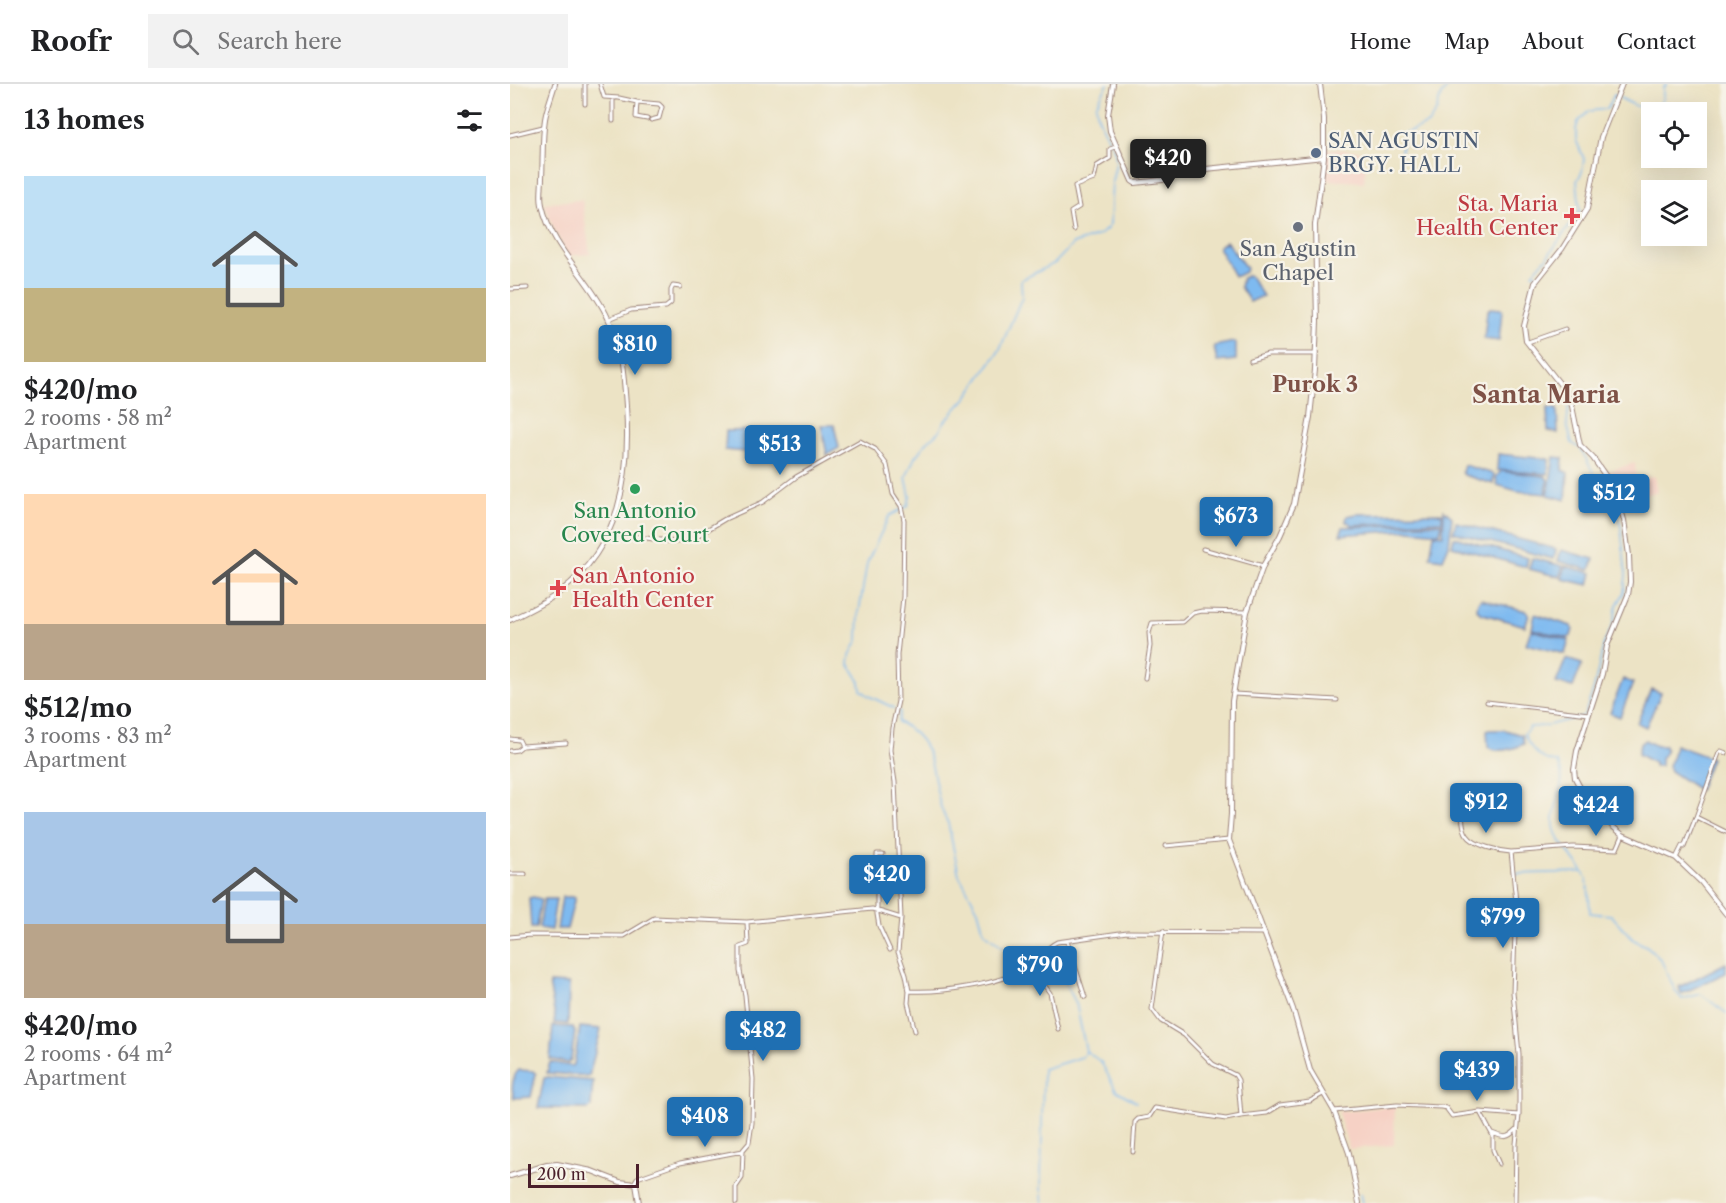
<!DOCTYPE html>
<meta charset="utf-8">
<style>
:root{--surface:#fff;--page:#f2f2f2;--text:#202124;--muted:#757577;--line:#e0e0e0;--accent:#1f6fb2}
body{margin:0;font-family:"Libre Caslon Text",serif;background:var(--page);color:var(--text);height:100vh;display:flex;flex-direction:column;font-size:22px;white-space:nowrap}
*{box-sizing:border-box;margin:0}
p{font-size:20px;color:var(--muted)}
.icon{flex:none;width:33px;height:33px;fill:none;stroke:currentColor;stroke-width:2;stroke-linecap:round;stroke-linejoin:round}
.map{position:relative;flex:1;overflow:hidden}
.details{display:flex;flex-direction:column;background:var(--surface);width:510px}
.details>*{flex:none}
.controls{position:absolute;left:1131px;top:18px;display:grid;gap:12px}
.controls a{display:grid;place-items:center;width:66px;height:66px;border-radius:0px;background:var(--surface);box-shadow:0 6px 24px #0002;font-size:30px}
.scale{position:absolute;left:18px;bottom:15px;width:111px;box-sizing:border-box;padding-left:6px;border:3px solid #4a1f2b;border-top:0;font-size:16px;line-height:21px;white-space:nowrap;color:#4a1f2b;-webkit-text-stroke:4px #f7f3e8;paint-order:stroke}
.price{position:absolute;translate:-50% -51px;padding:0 14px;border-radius:6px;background:var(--accent);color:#fff;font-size:20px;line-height:39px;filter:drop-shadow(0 2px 3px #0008)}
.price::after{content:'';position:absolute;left:50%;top:36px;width:18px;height:14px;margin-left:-9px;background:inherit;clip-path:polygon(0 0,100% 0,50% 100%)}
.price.active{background:#222;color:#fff}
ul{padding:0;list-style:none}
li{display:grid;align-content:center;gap:12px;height:318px;padding:0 24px}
li span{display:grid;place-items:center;height:186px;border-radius:0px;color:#555}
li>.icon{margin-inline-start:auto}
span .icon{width:108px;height:108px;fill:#fffc;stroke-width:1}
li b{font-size:26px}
h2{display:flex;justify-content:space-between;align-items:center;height:72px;padding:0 24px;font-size:26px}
header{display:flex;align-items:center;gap:36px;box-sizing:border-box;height:84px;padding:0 30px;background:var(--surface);border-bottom:2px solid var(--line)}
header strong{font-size:28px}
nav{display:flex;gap:33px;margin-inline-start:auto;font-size:21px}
.search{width:420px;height:54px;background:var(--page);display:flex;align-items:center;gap:15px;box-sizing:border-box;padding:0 21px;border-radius:0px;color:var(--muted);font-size:22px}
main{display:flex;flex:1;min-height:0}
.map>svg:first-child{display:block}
</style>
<header>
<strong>Roofr</strong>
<div class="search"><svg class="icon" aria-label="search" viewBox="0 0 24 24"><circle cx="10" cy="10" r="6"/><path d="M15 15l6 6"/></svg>Search here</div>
<nav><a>Home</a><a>Map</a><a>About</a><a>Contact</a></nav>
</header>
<main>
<section class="details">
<h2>13 homes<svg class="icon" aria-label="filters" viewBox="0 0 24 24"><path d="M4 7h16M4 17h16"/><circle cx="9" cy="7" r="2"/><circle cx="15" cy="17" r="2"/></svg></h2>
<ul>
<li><span style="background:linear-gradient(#bfe0f5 60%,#c2b280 0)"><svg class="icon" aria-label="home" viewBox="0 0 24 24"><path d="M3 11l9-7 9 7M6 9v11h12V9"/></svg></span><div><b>$420/mo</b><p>2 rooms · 58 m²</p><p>Apartment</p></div></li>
<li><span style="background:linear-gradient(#ffd9b3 70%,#b9a48a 0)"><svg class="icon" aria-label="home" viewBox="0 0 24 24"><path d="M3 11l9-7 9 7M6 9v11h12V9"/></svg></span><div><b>$512/mo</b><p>3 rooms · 83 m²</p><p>Apartment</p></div></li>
<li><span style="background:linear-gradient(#a9c7e8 60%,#b9a48a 0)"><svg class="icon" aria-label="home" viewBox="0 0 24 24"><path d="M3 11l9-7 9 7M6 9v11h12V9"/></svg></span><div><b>$420/mo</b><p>2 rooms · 64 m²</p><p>Apartment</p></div></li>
</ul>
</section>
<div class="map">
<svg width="1216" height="1119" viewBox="0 0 1216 1119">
<rect width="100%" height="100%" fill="#f7f3e8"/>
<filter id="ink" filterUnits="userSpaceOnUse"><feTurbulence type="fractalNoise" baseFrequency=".0167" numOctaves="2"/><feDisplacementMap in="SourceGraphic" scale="12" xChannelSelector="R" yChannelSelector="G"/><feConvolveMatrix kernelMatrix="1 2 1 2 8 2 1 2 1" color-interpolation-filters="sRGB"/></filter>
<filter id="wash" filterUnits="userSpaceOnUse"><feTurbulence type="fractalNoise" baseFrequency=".008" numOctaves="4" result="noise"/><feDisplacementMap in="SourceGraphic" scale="24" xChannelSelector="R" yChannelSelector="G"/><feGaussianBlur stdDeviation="1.35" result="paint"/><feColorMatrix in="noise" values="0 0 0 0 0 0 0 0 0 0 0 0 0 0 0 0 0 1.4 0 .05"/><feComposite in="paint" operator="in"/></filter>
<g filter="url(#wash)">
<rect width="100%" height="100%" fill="#ece3c5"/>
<path fill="#f6d1c5" d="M 816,65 L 851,67 L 850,79 L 856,80 L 854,98 L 813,96 Z
M 72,116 L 80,170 L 58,172 L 42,141 L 34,119 Z
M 1125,379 L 1126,395 L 1144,392 L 1147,408 L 1109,416 L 1094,388 Z
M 885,1022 L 884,1061 L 839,1065 L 828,1028 Z"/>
<path fill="#7ebaf0" stroke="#646c8e" stroke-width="1.5" d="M 716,157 L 736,184 L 735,188 L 727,192 L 724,192 L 708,163 Z
M 738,191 L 740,192 L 753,212 L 740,218 L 730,203 L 732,194 Z
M 980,224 L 991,225 L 992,227 L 989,257 L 974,255 L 977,227 Z
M 724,258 L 726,259 L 726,276 L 707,278 L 704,262 Z
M 1037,324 L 1047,325 L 1048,349 L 1038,347 Z
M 311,341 L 324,341 L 329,364 L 317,371 Z
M 254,346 L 254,362 L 247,369 L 215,366 L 216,347 Z
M 988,370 L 1039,375 L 1038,390 L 987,386 Z
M 1044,373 L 1053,374 L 1052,386 L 1058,389 L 1056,416 L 1038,411 Z
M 954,381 L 984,390 L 983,400 L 954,391 L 952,388 Z
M 991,387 L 1035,392 L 1038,396 L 1036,410 L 1007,407 L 987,401 L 986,393 Z
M 934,426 L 942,433 L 939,461 L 933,475 L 920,473 L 924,450 L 933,451 Z
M 932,429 L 932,437 L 841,441 L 840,439 L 836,438 L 837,432 L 847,430 Z
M 946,438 L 1046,465 L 1044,475 L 943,448 Z
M 932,439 L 930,449 L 899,446 L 830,451 L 833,443 Z
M 944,453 L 1018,474 L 1016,483 L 942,462 Z
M 1051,466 L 1084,475 L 1080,486 L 1048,477 Z
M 1022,474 L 1053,482 L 1050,493 L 1019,485 Z
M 1055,482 L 1082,489 L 1079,501 L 1052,495 Z
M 971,515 L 1016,527 L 1019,531 L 1015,542 L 970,529 L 967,525 L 968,518 Z
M 1025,530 L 1061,542 L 1063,545 L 1061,552 L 1058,554 L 1022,545 Z
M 1021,546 L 1059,556 L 1055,570 L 1016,560 Z
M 1056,575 L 1072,580 L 1063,603 L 1046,599 Z
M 1113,595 L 1123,599 L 1110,633 L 1100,629 Z
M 1141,605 L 1151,609 L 1136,643 L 1127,639 Z
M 980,646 L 995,646 L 1012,651 L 1014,660 C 1003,665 989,670 978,663 L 977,647 Z
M 1135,656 L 1146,662 L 1155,662 L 1156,668 L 1151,674 L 1151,682 L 1144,682 L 1144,679 L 1128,670 L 1130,660 Z
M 1165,661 L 1201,674 L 1189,706 L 1160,687 L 1158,681 L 1163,672 Z
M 23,813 L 31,815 L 26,844 L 21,844 L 19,814 Z
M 52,813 L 65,813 L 57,845 L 47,845 Z
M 34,815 L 46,815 L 41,846 L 29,844 Z
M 1216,879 L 1216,889 L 1171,910 L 1169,903 Z
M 39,899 L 59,900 L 58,940 L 44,939 L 45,933 Z
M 43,942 L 63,943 L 65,948 L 61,976 L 58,979 L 40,975 Z
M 70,943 L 91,945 L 79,992 L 37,989 L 40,978 L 61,982 L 64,980 Z
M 9,986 L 23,987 L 26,990 L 21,1013 L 4,1014 C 1,1006 2,992 9,986 Z
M 38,993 L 83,997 L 81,1023 L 78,1025 L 28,1024 L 34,994 Z"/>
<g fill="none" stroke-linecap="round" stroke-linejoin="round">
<path stroke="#7ebaf0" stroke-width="1.5" d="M 890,78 L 893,50 L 918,40 L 926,28 L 931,11 L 941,0
M 1028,192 L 1023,189 L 1038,172 L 1070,127 L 1067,97 L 1072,88 L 1074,75 L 1066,56 L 1066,45 L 1068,38 L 1079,27 L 1097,25 L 1104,11 L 1126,22 L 1147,25 L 1153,15 L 1153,4 L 1157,0
M 1016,228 L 1020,210
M 1059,320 L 1057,340 L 1062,359 L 1071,365 L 1095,411 L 1103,419 L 1110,436 L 1116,491 L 1114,509 L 1107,521 L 1103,540 L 1094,559 L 1084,604 L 1074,632 L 1035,642 L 1020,643 L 1014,650 C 1020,664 1031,678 1047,678 C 1060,699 1041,721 1044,742 C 1046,758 1067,775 1075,792 C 1080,803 1079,818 1080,829 L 1101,831 L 1124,856 L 1138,863 L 1151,876 L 1166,908 L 1172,915 L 1191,910 L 1216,929
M 384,624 L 359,612 L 351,606 L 350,598 L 339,580 L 340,571 L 348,556 L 349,528 L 357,479 L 379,432 L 398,422 L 400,412 L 396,393 L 405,373 L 417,358 L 430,346 L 435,337 L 456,314 L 489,267 L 512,213 L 511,196 L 545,179 L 563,160 L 589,151 L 597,145 L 600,140 L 602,97 L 606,79 L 605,68 L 588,33 L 586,21 L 598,0
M 388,627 L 390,628 L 388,638 C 434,660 417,703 438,739 L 449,791 L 468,826 L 474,848 L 497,866 L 516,868 L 535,865
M 1005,790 L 1072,788
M 576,967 L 591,978 L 606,1006 L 626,1018
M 850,1110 L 852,1119
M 533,1119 L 531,1104 L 533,985 L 572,973 L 576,967 L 566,919 L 557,902 L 546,872 L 540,867"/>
</g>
</g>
<g filter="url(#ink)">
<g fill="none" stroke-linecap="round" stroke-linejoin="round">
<g stroke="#9b8178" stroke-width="5">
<path id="minor" d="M 90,0 L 94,13 L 109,14 L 127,18
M 75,20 L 75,0
M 137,35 L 126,33 L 127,18 L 149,20 L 152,23 L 149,34 L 141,36
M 103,37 L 103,14
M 0,51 L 33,43
M 564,146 L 561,128 L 569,123 L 565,102 L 584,95 L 587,82 L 600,74 L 600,65 L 606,63
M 0,205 L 17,204
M 99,235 L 121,226 L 156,223 L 161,219 L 161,206 L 163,202 L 170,203
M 1018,258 L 1055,245
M 740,275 L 758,270 L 806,270
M 100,449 L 165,458 L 180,456 L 215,435 L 253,418 L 286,393 L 350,357 L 365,365 L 377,381 L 383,410 L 391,422 L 394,436 L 393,513 L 387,571 L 388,617 L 382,644 L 380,666 L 385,698 L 391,834 L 388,868 L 396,891 L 399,907 L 398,919 L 405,947
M 693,465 L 753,482
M 635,594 L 640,562 L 639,549 L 642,539 L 673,538 L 683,529 L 692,527 L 737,528
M 724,610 L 827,616
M 977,618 L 1079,630
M 0,655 L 9,656 L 12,662 L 7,666 L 0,667
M 12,662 L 56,659
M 952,732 C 953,738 953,746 957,751 C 964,762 989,767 1001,768
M 1186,733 L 1209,669 L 1211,667 L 1216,669
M 655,762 L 719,756
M 373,770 L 367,770 L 367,830 L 369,842 L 380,866
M 1166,774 L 1172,762 L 1174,763 L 1186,733 L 1216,748
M 0,790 L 15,790
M 653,847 L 642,925 L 651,937 L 674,951 L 703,980 L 725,991 L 728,996 L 731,1032 L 757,1029 L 770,1021 L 800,1017 L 813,1010
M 0,853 L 20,851 L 114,852 L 144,834 L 237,838 L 362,825 L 391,834
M 557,857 L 575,913
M 526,877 L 532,898 L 540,909 L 548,945
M 399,907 C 431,909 492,900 519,883 C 529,876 536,863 547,858 L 617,848 L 755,849
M 824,1027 L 887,1021 L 931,1023 L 936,1024 L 942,1032 L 970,1028 L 1009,1031 L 1006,1060 L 1005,1119
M 971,1030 L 983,1052 L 983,1066 L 989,1080
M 1009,1031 L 1009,970 L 1003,908 L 1006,818 L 1001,768 L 1063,763 L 1107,765 L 1113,751
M 982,1049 C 995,1054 997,1055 1007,1045
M 623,1068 L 625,1038 L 628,1035 L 639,1033 L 645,1024 L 716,1035 L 731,1032
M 124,1099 L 127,1094 L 170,1079 L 233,1067
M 226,1119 L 226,1103 L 232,1094 L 233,1066 L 239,1059 L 242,1039 L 243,995 L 235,911 L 230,887 L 230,863 L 238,860 L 237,838"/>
</g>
<g stroke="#9b8178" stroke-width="6">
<path id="tertiary" d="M 603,0 L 598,31 L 600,47 L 622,97 L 625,99 L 652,96 L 686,86 L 814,73
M 810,0 L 814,35 L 814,73 L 805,141 L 807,237 L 805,286 L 800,333 L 784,420 L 770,452 L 753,482 L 737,528 L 722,617 L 721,730 L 719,756 L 783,925 L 800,986 L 824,1027 L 839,1069 L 849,1119
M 1112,0 L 1091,53 L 1077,125 L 1052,165 L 1025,199 L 1014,242 L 1016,257 L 1057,309 L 1062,322 L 1070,361 L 1083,374 L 1097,394 L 1107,412 L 1114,436 L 1119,471 L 1120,498 L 1118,511 L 1097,562 L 1092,590 L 1067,667 L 1064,685 L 1065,694 L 1074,711 L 1102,742 L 1113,751 L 1166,774 L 1191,798 L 1216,830
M 0,536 C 18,527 36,519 51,507 C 110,462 121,392 116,322 C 114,292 112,262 98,234 C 80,194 42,166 32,121 C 30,113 32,102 32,94 C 33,75 32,54 35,35 C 37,23 42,11 45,0
M 0,1092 L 37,1081 L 47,1080 L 82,1087 L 110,1098 L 126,1100 L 129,1119"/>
</g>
<use href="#minor" stroke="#fff" stroke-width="3"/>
<use href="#tertiary" stroke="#fff" stroke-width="4"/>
</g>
</g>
<circle fill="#5c6f8a" stroke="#f7f3e8" stroke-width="2" cx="806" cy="69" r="6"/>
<g fill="#e0444e" stroke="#f7f3e8" stroke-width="2">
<path d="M1059 123h6v6h6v6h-6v6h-6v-6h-6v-6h6z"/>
<path d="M45 495h6v6h6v6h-6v6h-6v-6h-6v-6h6z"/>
</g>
<circle fill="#6b7280" stroke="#f7f3e8" stroke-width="2" cx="788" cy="143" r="6"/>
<circle fill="#2e9e5b" stroke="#f7f3e8" stroke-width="2" cx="125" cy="405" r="6"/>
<g text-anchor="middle" stroke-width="4.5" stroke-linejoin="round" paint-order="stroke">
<g font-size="21" fill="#4e5e75" stroke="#f7f3e8" text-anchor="start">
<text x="818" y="64">SAN AGUSTIN<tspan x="818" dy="24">BRGY. HALL</tspan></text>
</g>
<g font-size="21" fill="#be3a42" stroke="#f7f3e8" text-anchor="end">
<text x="1048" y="127">Sta. Maria<tspan x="1048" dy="24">Health Center</tspan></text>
<text x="62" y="499" text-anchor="start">San Antonio<tspan x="62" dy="24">Health Center</tspan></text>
</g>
<g font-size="21" fill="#5b616d" stroke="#f7f3e8">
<text x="788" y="172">San Agustin<tspan x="788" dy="24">Chapel</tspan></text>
</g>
<g font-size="21" fill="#27864d" stroke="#f7f3e8">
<text x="125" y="434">San Antonio<tspan x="125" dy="24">Covered Court</tspan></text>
</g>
<g font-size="22" font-weight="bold" fill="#7f5247" stroke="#f7f3e8">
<text x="805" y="308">Purok 3</text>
</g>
<g font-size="24" font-weight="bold" fill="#7f5247" stroke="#f7f3e8">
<text x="1036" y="319">Santa Maria</text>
</g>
</g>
</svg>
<div class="controls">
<a><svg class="icon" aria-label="locate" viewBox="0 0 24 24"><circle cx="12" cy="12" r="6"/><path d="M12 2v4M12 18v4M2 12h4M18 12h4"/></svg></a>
<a><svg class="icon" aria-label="layers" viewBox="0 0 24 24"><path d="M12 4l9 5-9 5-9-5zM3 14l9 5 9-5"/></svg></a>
</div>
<div class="scale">200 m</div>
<b class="price active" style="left:658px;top:106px">$420</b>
<b class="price" style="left:125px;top:292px">$810</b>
<b class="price" style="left:270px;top:392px">$513</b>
<b class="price" style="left:1104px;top:441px">$512</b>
<b class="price" style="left:726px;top:464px">$673</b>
<b class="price" style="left:976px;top:750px">$912</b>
<b class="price" style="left:1086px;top:753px">$424</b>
<b class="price" style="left:377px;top:822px">$420</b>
<b class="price" style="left:993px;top:865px">$799</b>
<b class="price" style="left:530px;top:913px">$790</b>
<b class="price" style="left:253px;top:978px">$482</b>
<b class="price" style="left:967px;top:1018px">$439</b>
<b class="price" style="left:195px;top:1064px">$408</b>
</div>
</main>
